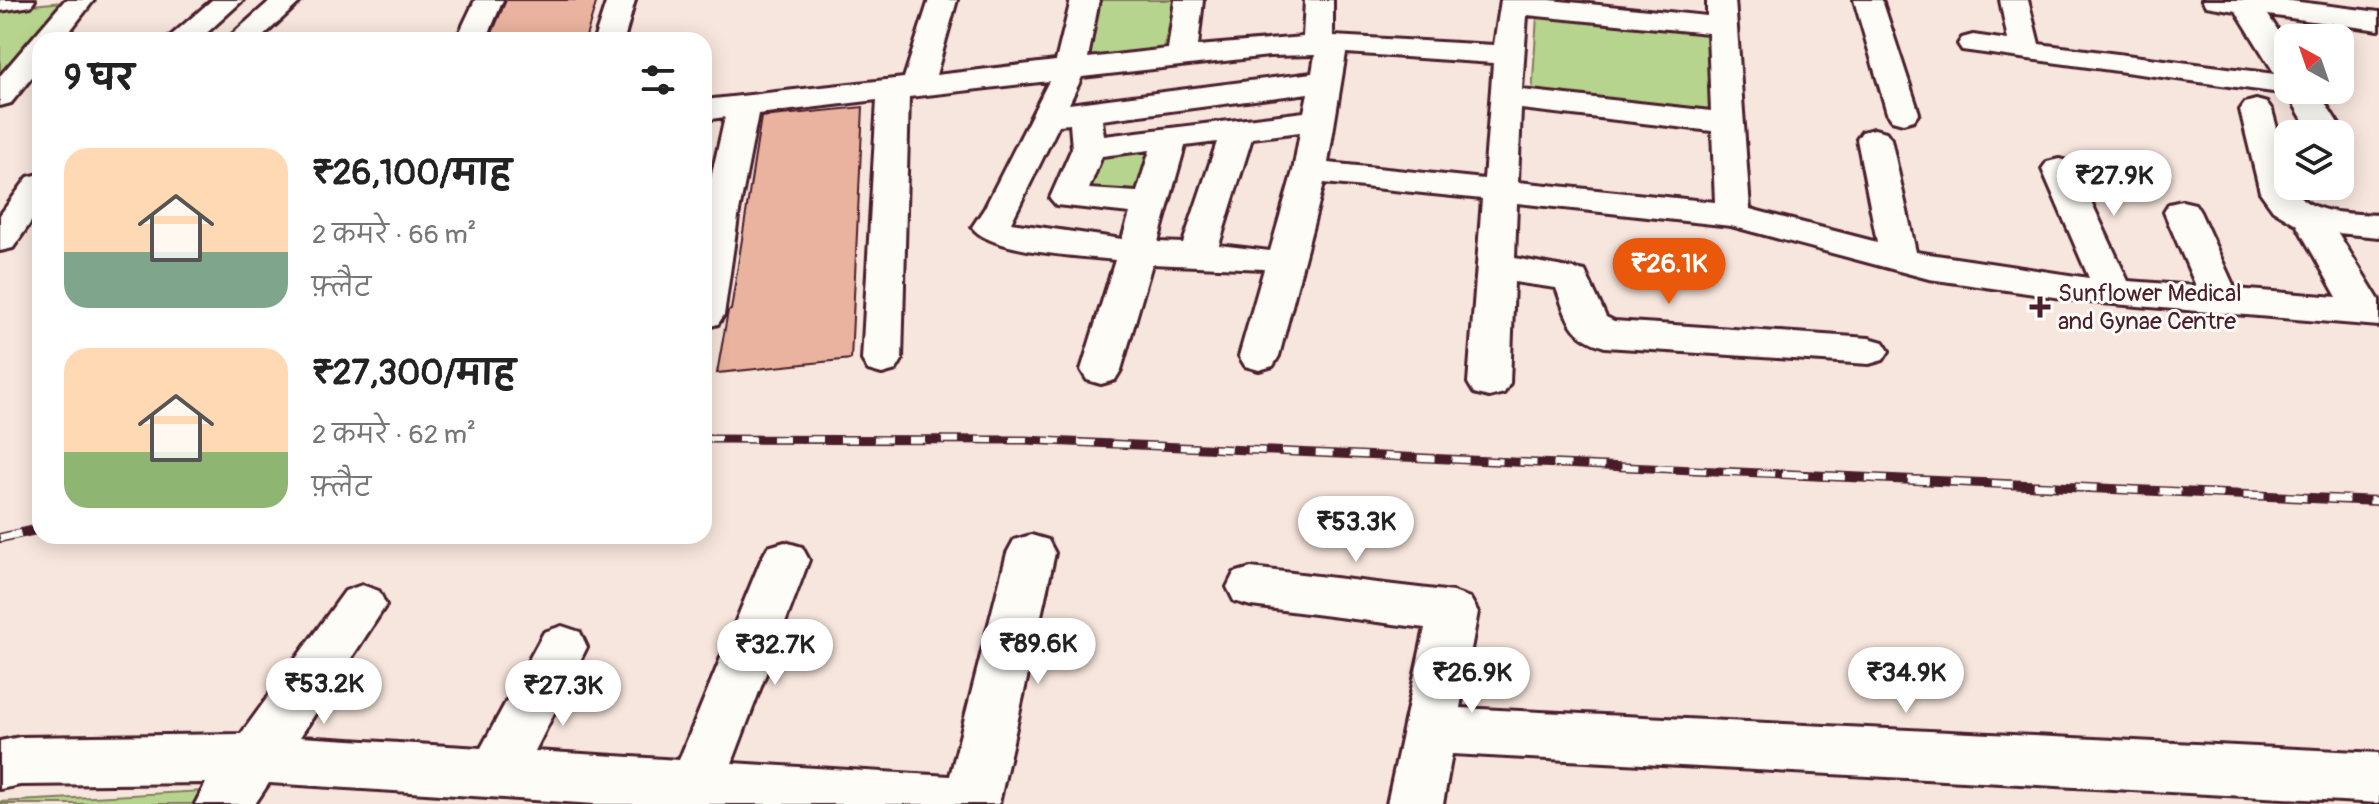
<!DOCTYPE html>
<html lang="hi">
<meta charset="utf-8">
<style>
:root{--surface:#fff;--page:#f6f6f6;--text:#222;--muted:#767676;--accent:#ea580c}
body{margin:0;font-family:Pangolin,"Playpen Sans Deva",sans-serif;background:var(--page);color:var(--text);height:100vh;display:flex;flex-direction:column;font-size:30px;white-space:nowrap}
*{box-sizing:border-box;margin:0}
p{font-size:26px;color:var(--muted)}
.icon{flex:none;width:44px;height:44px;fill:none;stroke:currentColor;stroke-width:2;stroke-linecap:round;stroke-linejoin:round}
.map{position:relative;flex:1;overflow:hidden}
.details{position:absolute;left:32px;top:32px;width:680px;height:512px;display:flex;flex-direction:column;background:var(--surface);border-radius:24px;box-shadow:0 4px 20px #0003}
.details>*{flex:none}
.needle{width:52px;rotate:320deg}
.tools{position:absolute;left:2274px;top:24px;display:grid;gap:16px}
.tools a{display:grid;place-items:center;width:80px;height:80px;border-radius:16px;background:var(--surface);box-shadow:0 4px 20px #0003;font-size:40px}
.price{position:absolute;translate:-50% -68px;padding:0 18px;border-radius:28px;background:#fff;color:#222;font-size:26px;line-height:52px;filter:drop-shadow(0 2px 4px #0008)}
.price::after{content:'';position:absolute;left:50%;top:48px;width:24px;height:18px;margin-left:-12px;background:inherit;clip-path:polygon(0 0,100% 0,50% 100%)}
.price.active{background:var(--accent);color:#fff}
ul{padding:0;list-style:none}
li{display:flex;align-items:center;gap:24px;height:200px;padding:0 32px}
li span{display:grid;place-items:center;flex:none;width:224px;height:160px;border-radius:24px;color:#555}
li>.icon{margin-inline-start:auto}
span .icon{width:96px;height:96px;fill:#fffc;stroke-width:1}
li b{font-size:34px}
h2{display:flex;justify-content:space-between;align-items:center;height:96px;padding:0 32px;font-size:34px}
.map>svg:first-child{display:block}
</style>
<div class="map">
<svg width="2379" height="804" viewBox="0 0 2379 804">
<rect width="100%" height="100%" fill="#f7e6dd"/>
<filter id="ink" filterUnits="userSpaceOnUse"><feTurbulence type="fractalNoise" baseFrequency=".0125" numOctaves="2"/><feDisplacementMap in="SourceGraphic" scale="16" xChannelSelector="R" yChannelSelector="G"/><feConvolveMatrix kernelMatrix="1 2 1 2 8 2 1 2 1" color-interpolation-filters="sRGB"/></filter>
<g filter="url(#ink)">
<path fill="#b6d48d" stroke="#807a5c" stroke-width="2" d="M 1097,0 L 1176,0 L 1163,49 L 1085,57 Z
M 64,2 L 0,79 L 0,8 Z
M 1537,15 L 1709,32 L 1720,116 L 1532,96 Z
M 1160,148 L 1141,195 L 1088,189 L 1105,152 Z
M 203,791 L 193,804 L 0,804 L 0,802 Z"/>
<path fill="#e9b39f" stroke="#4a1f2b" stroke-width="2" d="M 506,0 L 597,0 L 585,40 L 489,40 Z
M 863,107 L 851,359 L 717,373 L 728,311 L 731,310 L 761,117 Z"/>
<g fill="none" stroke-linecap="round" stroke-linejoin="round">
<g stroke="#4a1f2b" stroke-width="6">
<path id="minor" d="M 0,0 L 35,0 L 31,6 L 0,11 Z
M 65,0 L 94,0 L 63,40 L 40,40 L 40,67 L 11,103 L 0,106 L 0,76 Z
M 212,0 L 243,0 L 199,40 L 166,40 Z
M 271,0 L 302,0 L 259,40 L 226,40 Z
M 475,0 L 503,0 L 486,40 L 456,40 Z
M 607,0 L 635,0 L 624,40 L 594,40 Z
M 929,0 L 957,0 L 936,75 L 1056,61 L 1071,0 L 1099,0 L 1088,58 L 1168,49 L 1175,0 L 1203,0 L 1198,46 L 1303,37 L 1305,0 L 1333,0 L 1333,36 L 1494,45 L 1501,0 L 1550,0 L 1707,16 L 1707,0 L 1735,0 L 1750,209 L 1877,242 L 1857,139 L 1862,132 L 1874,129 L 1886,132 L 1891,139 L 1916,252 L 2089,278 L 2042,169 L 2047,162 L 2059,159 L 2071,162 L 2076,169 L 2128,281 L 2196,286 L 2164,212 L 2169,204 L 2182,201 L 2195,204 L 2200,212 L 2235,289 L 2337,297 L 2296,224 L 2273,210 L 2260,192 L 2240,110 L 2245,103 L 2256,100 L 2267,103 L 2272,110 L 2288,168 L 2288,186 L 2293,186 C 2306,216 2351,213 2379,215 L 2379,237 L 2338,233 L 2379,300 L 2379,326 L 2090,302 L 1929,279 L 1731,226 L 1517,203 L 1515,258 L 1585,271 L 1606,317 L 1614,321 L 1869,338 L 1883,342 L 1889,351 L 1883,360 L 1869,364 L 1605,347 C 1570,337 1568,320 1556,288 L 1514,282 L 1510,383 L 1504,393 L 1489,397 L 1474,393 L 1468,383 L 1482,199 L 1324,183 L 1279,356 L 1273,366 L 1259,370 L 1245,366 L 1239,356 L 1264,269 L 1152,264 L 1121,370 L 1115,380 L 1101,384 L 1087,380 L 1081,370 L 1115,260 C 1083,256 990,253 972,227 L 984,209 L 1049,81 L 909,97 L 902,360 L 896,370 L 882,374 L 868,370 L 862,360 L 877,100 L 758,114 L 738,217 L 724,315 L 718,324 L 704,328 L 704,209 L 725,117 L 704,120 L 704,100 L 904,78 ZM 1527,15 L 1708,33 L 1711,111 L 1522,90 ZM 1346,53 L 1493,63 L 1484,179 L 1328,163 ZM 1315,55 L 1312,73 L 1069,104 L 1082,77 L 1269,56 ZM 1308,93 L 1304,112 L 1104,136 L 1102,120 ZM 1521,109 L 1712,131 L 1715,202 L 1518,182 ZM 1070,124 L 1072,148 L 1050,198 L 1056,205 L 1130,213 L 1122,239 L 1011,223 L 1059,125 ZM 1300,132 L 1293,171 L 1270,251 L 1219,245 L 1252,138 ZM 1217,142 L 1183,243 L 1158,242 L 1185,146 ZM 1150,150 L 1137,192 L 1089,189 L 1102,156 Z
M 1854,0 L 1882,0 L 1919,113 L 1914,120 L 1903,123 L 1892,120 L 1887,113 Z
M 2000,0 L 2028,0 L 2039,44 L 2275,74 L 2236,11 L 2206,6 L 2202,0 L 2283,0 L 2379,12 L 2379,30 L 2268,15 L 2288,46 L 2288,90 L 2317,90 L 2345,134 L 2340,141 L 2340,134 L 2311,134 L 2288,94 L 1962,50 L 1958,44 L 1962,38 L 1973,35 L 2008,40 Z
M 40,174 L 40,209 L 13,248 L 0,251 L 0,215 L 28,177 Z
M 1031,535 L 1048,540 L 1055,553 L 999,804 L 595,804 L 269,783 L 255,804 L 195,804 L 206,783 L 20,785 L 0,789 L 0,741 L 20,737 L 241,734 L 345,591 L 362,585 L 379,591 L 386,605 L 300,737 L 481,748 L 544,632 L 562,626 L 580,632 L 587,647 L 535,751 L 679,760 L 761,560 L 768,547 L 785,542 L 802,547 L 809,560 L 732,763 L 950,776 L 1007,553 L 1014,540 Z
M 1251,568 L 1453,592 L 1470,598 L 1478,612 L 1460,708 L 2379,753 L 2379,803 L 1452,754 L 1443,804 L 1387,804 L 1425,628 L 1251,606 L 1234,601 L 1227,587 L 1234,573 Z"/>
</g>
<use href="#minor" fill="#fdfcf7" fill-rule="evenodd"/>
<g stroke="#4a1f2b" stroke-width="9">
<path id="rail-far1" d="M 704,439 L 1025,440 L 1826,476"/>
</g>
<g stroke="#4a1f2b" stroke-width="10">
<path id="rail" d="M 1782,474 L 2379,501
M 0,538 L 40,529"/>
</g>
<use href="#rail-far1" stroke="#fdfcf7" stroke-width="6" stroke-dasharray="17" stroke-linecap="butt"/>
<use href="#rail" stroke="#fdfcf7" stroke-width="7" stroke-dasharray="21" stroke-linecap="butt"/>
</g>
</g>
<path fill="#4a1f2b" stroke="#fdfcf7" stroke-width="3" d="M2036 295h8v8h8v8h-8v8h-8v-8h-8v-8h8z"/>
<g text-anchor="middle" stroke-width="6" stroke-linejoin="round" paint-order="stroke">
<g font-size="24" fill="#4a1f2b" stroke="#fdfcf7" text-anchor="start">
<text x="2058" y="301">Sunflower Medical<tspan x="2058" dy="28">and Gynae Centre</tspan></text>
</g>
</g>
</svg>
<div class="tools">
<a><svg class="needle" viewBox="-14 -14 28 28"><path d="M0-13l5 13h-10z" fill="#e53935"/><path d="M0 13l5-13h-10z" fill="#767676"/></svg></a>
<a><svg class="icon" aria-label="layers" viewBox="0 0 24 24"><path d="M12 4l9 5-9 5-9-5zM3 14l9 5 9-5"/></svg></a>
</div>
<b class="price" style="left:2114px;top:218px">₹27.9K</b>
<b class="price active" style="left:1669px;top:306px">₹26.1K</b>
<b class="price" style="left:1356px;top:564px">₹53.3K</b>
<b class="price" style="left:1038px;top:686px">₹89.6K</b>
<b class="price" style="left:775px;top:687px">₹32.7K</b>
<b class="price" style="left:1472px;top:715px">₹26.9K</b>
<b class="price" style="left:1906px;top:715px">₹34.9K</b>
<b class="price" style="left:324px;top:726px">₹53.2K</b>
<b class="price" style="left:563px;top:728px">₹27.3K</b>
<section class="details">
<h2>9 घर<svg class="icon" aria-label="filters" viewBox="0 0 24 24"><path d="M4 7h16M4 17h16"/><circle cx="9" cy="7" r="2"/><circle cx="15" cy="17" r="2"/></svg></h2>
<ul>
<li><span style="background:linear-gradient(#ffd9b3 65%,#7fa58c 0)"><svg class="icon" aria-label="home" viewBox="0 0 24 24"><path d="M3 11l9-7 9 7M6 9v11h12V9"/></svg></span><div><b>₹26,100/माह</b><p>2 कमरे · 66 m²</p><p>फ़्लैट</p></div></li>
<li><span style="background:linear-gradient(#ffd9b3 65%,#8fb573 0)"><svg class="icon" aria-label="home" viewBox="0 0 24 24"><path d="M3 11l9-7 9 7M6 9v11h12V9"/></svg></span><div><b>₹27,300/माह</b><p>2 कमरे · 62 m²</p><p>फ़्लैट</p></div></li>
</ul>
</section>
</div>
